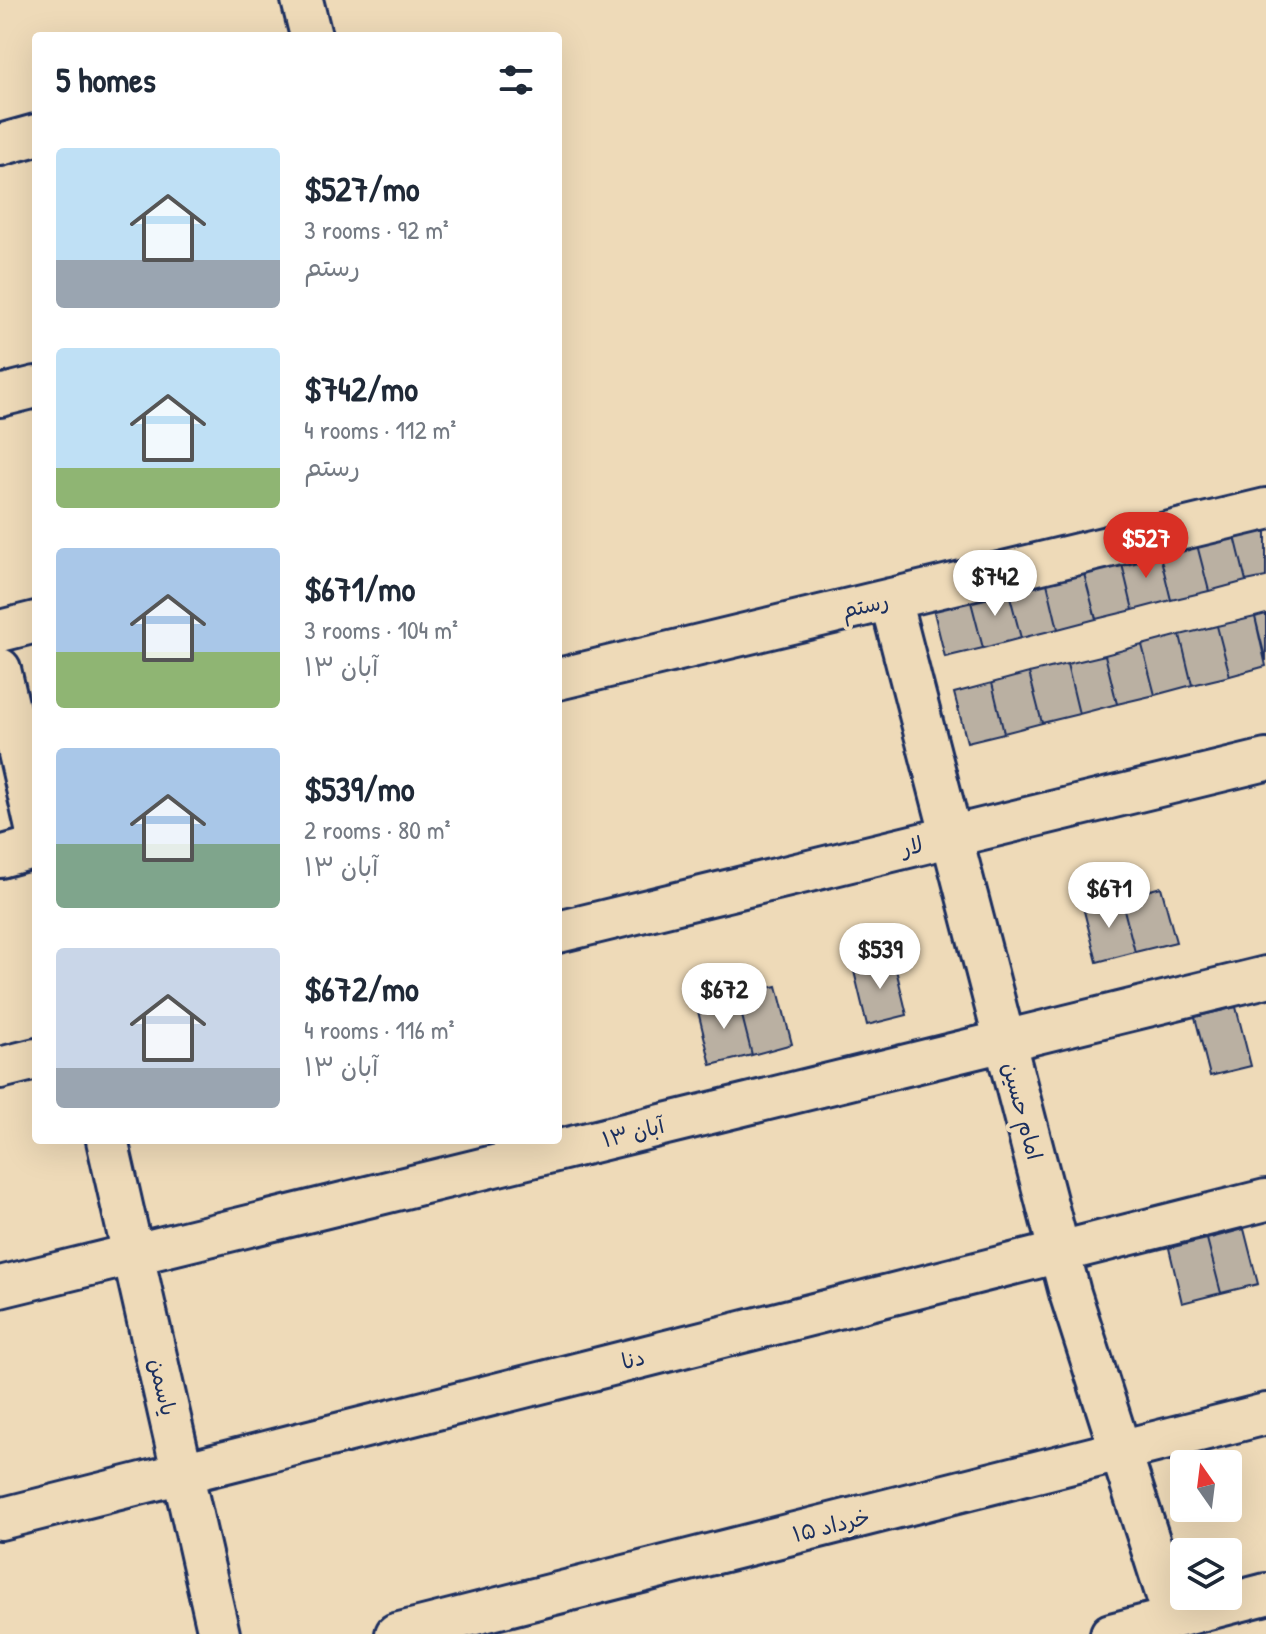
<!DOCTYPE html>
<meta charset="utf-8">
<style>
:root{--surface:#fff;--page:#f6f6f7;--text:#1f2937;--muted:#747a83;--accent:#d93025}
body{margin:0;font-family:"Patrick Hand","Playpen Sans Arabic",sans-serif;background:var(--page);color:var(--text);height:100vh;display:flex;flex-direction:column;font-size:30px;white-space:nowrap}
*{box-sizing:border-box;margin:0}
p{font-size:26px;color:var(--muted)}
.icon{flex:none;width:44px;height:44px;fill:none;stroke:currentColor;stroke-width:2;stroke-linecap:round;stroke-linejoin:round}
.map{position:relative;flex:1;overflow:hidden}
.details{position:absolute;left:32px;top:32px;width:530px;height:1112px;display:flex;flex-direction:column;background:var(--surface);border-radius:8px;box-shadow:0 8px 32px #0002}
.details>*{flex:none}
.needle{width:52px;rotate:346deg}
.controls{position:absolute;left:1170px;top:1450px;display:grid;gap:16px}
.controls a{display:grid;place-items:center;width:72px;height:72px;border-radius:8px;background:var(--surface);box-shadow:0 8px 32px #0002;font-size:40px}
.price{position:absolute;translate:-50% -68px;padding:0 18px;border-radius:28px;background:#fff;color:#222;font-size:26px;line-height:52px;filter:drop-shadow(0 2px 4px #0008)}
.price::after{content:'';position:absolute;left:50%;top:48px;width:24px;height:18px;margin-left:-12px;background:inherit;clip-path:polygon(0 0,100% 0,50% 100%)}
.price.current{background:var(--accent);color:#fff}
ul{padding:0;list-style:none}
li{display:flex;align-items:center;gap:24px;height:200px;padding:0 24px}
li span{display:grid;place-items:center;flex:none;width:224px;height:160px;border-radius:8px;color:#555}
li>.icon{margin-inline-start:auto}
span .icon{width:96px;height:96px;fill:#fffc;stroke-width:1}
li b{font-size:34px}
h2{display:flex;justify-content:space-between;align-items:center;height:96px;padding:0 24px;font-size:34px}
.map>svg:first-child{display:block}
</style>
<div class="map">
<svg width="1266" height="1634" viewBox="0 0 1266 1634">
<rect width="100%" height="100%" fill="#eedab8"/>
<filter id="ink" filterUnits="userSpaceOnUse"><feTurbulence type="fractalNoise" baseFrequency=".0125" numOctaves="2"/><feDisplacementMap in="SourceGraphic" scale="16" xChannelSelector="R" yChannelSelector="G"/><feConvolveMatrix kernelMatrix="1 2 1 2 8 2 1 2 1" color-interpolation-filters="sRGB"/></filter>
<g filter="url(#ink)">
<path fill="#bab0a2" stroke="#1b2f5e" stroke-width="2" d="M 1266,523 L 1266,577 L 1246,581 L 1234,532 Z
M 1234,532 L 1246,581 L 1209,591 L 1196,541 Z
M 1196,541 L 1209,591 L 1171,600 L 1159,551 Z
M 1159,551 L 1171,600 L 1133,610 L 1121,560 Z
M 1121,560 L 1133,610 L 1096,619 L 1083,570 Z
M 1083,570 L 1096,619 L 1058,629 L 1046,579 Z
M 1046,579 L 1058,629 L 1021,638 L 1008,589 Z
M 1008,589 L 1021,638 L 983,648 L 970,598 Z
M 970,598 L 983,648 L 945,657 L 933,608 Z
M 1266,614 L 1266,661 L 1255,617 Z
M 1255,617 L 1266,666 L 1230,676 L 1217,626 Z
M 1217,626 L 1230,676 L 1192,685 L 1180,635 Z
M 1180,635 L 1192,685 L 1155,695 L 1142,645 Z
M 1142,645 L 1155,695 L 1117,704 L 1105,655 Z
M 1105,655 L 1117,704 L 1079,714 L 1067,664 Z
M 1067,664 L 1079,714 L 1042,723 L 1029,673 Z
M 1029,673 L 1042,723 L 1004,733 L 992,683 Z
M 992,683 L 1004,733 L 967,742 L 954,693 Z
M 1161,887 L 1176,942 L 1135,952 L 1121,898 Z
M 1121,898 L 1135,952 L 1097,962 L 1083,907 Z
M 893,957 L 907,1015 L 867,1025 L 853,967 Z
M 777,986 L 792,1044 L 752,1055 L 737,996 Z
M 737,996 L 752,1055 L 711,1065 L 697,1007 Z
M 1236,1007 L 1251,1066 L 1210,1076 L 1195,1017 Z
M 1244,1229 L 1258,1284 L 1221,1293 L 1207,1239 Z
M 1207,1239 L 1221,1293 L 1182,1303 L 1169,1248 Z"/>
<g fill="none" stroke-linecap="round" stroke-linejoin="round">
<g stroke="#1b2f5e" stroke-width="46">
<path id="minor" d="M 302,0 L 311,36
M 0,145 L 36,135
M 0,396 L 36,387
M 890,599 L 1070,1293 L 1174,1618
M 0,631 L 36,622
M 0,669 L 36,828
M 558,679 L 1266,509
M 0,857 L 36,847
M 558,932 L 1266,760
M 0,1068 L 36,1059
M 107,1140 L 219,1634
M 0,1287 L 1266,977
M 0,1519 L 1266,1200
M 396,1634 L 1266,1414
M 1111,1634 L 1266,1594"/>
</g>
<use href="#minor" stroke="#eedab8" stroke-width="40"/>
</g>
</g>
<g text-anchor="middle" stroke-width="8" stroke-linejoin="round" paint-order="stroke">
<g font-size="22" fill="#1b2f5e" stroke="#eedab8">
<text transform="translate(865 605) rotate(-13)" y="8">رستم</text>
<text transform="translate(912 846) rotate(-14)" y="8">لار</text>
<text transform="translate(1023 1111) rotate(75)" y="8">امام حسین</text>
<text transform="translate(633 1132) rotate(-14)" y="8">۱۳ آبان</text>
<text transform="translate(633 1359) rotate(-14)" y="8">دنا</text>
<text transform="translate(163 1387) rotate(77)" y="8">یاسمن</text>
<text transform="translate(831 1525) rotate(-14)" y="8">۱۵ خرداد</text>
</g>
</g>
</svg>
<div class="controls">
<a><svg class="needle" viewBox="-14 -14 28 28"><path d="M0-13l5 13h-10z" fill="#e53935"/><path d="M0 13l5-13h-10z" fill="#747a83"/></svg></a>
<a><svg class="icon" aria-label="layers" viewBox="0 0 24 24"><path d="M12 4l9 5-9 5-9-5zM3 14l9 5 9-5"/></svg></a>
</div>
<b class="price current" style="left:1146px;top:580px">$527</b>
<b class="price" style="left:995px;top:618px">$742</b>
<b class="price" style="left:1109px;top:930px">$671</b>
<b class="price" style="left:880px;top:991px">$539</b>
<b class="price" style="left:724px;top:1031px">$672</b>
<section class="details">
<h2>5 homes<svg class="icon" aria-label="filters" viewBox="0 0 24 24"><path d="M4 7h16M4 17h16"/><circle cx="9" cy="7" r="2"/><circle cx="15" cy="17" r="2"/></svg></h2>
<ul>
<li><span style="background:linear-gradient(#bfe0f5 70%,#9aa5b1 0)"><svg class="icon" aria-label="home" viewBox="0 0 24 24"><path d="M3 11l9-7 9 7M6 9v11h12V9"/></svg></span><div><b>$527/mo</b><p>3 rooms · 92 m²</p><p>رستم</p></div></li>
<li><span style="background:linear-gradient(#bfe0f5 75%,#8fb573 0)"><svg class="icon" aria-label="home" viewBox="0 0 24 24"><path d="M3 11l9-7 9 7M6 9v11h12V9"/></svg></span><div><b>$742/mo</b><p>4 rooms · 112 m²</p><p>رستم</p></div></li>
<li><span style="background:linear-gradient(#a9c7e8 65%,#8fb573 0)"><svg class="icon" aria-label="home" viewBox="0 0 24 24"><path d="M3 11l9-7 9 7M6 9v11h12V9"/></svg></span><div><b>$671/mo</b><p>3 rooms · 104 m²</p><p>۱۳ آبان</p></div></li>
<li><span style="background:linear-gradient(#a9c7e8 60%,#7fa58c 0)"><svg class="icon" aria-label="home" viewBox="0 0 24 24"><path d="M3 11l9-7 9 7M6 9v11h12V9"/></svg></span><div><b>$539/mo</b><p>2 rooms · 80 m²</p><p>۱۳ آبان</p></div></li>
<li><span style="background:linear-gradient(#c9d6e8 75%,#9aa5b1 0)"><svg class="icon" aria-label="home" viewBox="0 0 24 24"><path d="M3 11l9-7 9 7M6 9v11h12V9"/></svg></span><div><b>$672/mo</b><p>4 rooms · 116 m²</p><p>۱۳ آبان</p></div></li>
</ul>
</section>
</div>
